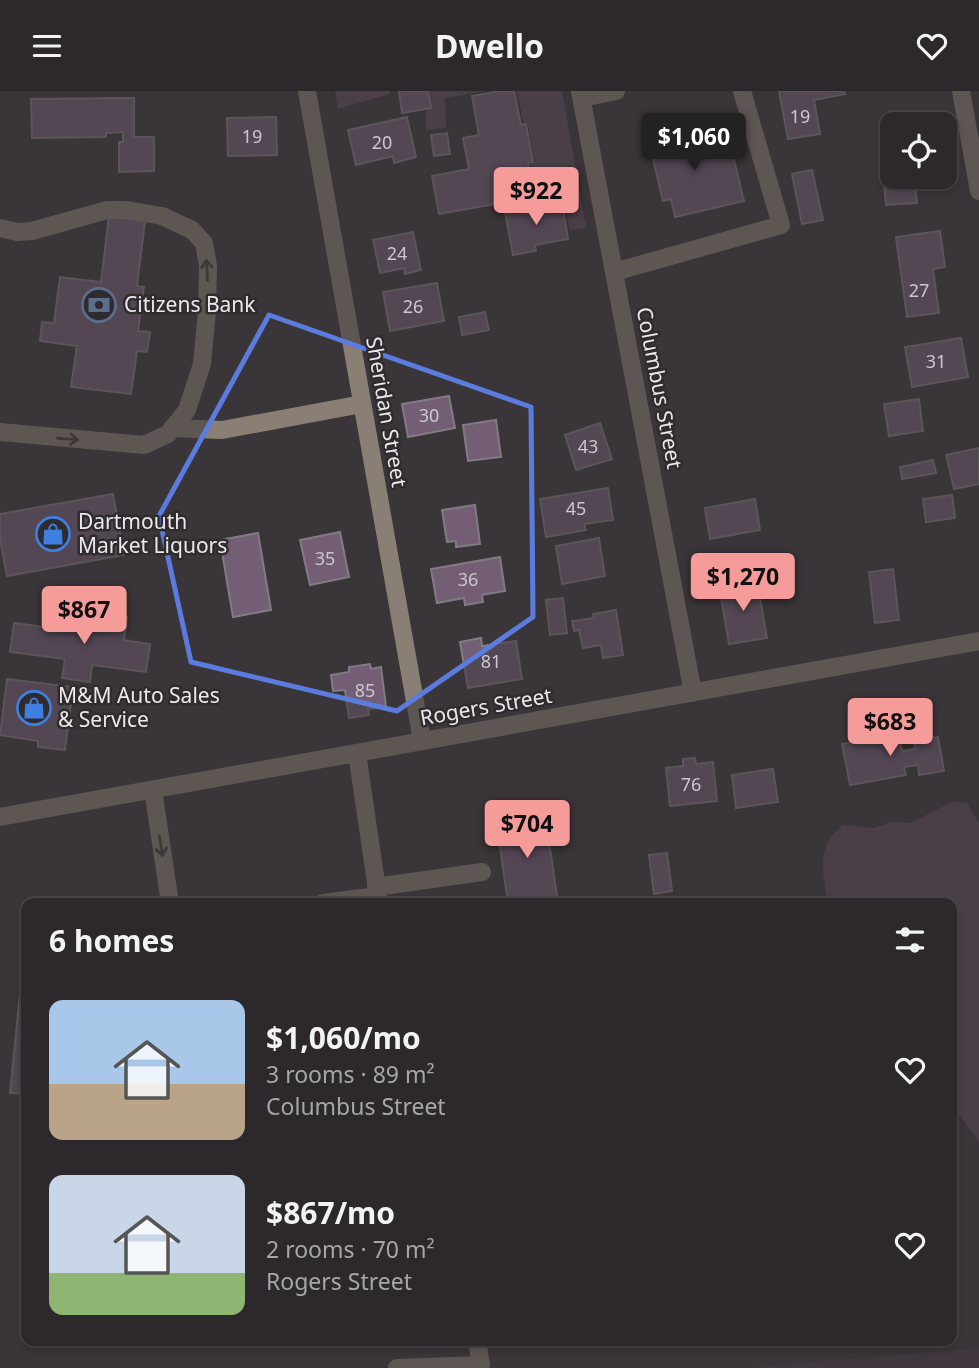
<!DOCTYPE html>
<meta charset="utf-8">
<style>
:root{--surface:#2c282b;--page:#383437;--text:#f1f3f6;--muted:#a6a6a9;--line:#484447;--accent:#f59b99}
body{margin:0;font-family:"Noto Sans",sans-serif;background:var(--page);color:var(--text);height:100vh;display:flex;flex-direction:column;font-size:26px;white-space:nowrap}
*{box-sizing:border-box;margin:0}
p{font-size:23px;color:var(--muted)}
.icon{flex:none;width:38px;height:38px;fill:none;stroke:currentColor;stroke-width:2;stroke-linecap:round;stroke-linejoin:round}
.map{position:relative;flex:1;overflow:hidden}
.panel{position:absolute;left:21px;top:807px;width:936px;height:448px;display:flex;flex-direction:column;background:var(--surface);border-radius:14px;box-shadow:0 4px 10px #0003,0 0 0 2px var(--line)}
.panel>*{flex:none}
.fabs{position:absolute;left:880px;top:21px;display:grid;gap:14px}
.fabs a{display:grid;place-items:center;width:77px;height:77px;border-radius:14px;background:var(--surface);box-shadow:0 4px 10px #0003,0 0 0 2px var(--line);font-size:35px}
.price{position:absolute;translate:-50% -60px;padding:0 16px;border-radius:7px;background:var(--accent);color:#111;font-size:23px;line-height:46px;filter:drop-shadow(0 2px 4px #0008)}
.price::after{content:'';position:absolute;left:50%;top:42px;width:21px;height:16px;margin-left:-10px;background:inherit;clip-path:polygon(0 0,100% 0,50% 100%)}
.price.active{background:#222;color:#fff}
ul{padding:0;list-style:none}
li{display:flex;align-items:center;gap:21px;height:175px;padding:0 28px}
li span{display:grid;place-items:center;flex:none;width:196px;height:140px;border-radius:14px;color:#555}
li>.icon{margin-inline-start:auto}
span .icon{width:84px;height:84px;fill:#fffc;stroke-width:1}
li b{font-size:30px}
h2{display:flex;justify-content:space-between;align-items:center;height:84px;padding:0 28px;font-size:30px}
header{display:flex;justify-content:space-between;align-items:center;height:91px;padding:0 28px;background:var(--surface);font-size:32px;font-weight:700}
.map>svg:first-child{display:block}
</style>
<header><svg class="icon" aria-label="menu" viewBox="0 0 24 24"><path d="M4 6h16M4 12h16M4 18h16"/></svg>Dwello<svg class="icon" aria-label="heart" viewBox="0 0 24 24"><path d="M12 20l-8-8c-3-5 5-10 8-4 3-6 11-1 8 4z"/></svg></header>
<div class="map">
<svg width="979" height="1277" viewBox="0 0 979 1277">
<rect width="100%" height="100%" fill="#3a3539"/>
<path fill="#473d46" d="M 979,1257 L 979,1277 L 742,1277 Z"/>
<path fill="#5d4d5b" d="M 335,0 L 390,0 L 390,3 L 338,18 Z
M 426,0 L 486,0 L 445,7 L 446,37 L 426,39 Z
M 517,0 L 562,0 L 586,137 L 570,139 L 563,108 L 537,113 L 530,73 L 535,71 L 528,33 L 523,30 Z
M 952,711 L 967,712 L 979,733 L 979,1052 L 957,1020 L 952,1015 L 952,812 L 828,812 C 824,791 818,764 831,746 C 834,741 839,738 843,734 L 874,737 L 891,731 L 911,732 Z"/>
<path fill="#745e75" stroke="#817c81" stroke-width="2" d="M 399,0 L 428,0 L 431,17 L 402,22 Z
M 500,0 L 514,0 L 521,34 L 526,33 L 533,71 L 528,72 L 534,106 L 439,123 L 432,85 L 469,78 L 463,47 L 479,44 L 472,5 Z
M 779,0 L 844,0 L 845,3 L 814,9 L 820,43 L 788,48 Z
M 134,7 L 134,46 L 154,46 L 154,80 L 119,81 L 119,51 L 123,51 L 123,41 L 106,42 L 106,46 L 32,47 L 31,8 Z
M 276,26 L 277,64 L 228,65 L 227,27 Z
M 407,26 L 416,66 L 394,72 L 393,65 L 356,74 L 348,39 Z
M 681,39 L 682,46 L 712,39 L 719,68 L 733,64 L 744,110 L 675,126 L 671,108 L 663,110 L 648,47 Z
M 447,42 L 450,63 L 434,65 L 431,44 Z
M 892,47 L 892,86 L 914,86 L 917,112 L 886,114 L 880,48 Z
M 812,79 L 823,129 L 802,133 L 792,83 Z
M 562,111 L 568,148 L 535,154 L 536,160 L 513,164 L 505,121 Z
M 109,125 L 145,130 L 137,195 L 144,196 L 138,240 L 150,241 L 147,261 L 137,260 L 131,303 L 71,296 L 77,255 L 40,250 L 42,231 L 54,232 L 60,186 L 101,191 Z
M 940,140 L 945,176 L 933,178 L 939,222 L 907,226 L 896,146 Z
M 413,141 L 421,179 L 405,183 L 404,177 L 380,182 L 373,149 Z
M 437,192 L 444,230 L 390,240 L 383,201 Z
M 485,221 L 489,239 L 462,244 L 459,226 Z
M 961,247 L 968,286 L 912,296 L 905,256 Z
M 449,305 L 455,337 L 408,346 L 402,313 Z
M 919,308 L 923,340 L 889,345 L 884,313 Z
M 496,329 L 501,366 L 468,370 L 463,334 Z
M 600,332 L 612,368 L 576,379 L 565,344 Z
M 979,357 L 979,393 L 954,398 L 946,364 Z
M 933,369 L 936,382 L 902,388 L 900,376 Z
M 608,397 L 613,429 L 584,433 L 586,439 L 546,446 L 540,408 Z
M 113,403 L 124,464 L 7,485 L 0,448 L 0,423 Z
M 952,404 L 955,427 L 926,431 L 923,408 Z
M 755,408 L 760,439 L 710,448 L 705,417 Z
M 475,414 L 480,453 L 456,456 L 456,450 L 447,451 L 442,419 Z
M 340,441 L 349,486 L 310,494 L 300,449 Z
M 258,442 L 271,519 L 233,526 L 220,449 Z
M 599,447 L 605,485 L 562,493 L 556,455 Z
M 500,466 L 505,500 L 482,504 L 483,511 L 465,514 L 464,507 L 437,512 L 431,478 Z
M 893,478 L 899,529 L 875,532 L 869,481 Z
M 745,486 L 747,497 L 758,495 L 767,547 L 729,553 L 720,501 L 731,499 L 729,489 Z
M 563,507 L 567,542 L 550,544 L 546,509 Z
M 616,519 L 623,564 L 603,567 L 601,554 L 583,557 L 579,539 L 574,540 L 572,530 L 594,527 L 593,523 Z
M 90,521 L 127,526 L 124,549 L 150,553 L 146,581 L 92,574 L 90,591 L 62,587 L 65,568 L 10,561 L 14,532 L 87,542 Z
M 481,547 L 482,555 L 516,550 L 522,588 L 468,597 L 460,551 Z
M 370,573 L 371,578 L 381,576 L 386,616 L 368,618 L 369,624 L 349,627 L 345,599 L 333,600 L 331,584 L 349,581 L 349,576 Z
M 7,588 L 73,596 L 65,659 L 38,656 L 38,650 L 0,644 Z
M 899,642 L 902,660 L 915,658 L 914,650 L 938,646 L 944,680 L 919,684 L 918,674 L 904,676 L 906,684 L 850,694 L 842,653 Z
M 695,667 L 696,673 L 713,671 L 717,710 L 670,715 L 666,677 L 683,675 L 683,668 Z
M 773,678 L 778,711 L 736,717 L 732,684 Z
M 545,722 L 558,812 L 508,812 L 496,728 Z
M 667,762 L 672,800 L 654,803 L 649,764 Z
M 21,892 L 26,892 L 26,1003 L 10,1002 Z"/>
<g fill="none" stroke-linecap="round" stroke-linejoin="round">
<path stroke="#897f74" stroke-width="18" d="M 307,0 L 422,650
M 580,0 L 693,602
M 961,0 L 979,100
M 582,7 L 616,0
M 0,137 L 17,141 L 32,140 L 107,119 L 127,119 L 162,125 L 192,139 L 204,152 L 208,175 L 207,220 L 202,273 L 187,319 L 168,343 L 144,354 L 0,341
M 614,181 L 781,134 L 742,0
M 172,337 L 222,339 L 362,313
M 357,662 L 379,812
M 153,699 L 170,812
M 0,726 L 979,550
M 376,796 L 482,781
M 323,812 L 378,805
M 397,1277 L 481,1274 L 477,1250"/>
</g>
<defs><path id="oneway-shaft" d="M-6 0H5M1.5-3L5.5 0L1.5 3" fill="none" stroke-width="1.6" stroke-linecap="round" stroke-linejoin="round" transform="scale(1.75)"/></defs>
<g stroke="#423c3d">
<use href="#oneway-shaft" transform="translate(207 179) rotate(-93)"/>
<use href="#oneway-shaft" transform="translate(68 348) rotate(4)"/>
<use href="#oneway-shaft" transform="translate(161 755) rotate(81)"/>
</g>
<path d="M0 0H979V1277H0ZM 269,224 L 531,316 L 533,526 L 397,620 L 191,571 L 159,425 Z" fill="#3a3539" fill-opacity=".55" fill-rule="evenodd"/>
<path fill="none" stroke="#5b7cde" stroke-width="5" stroke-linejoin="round" d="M 269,224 L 531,316 L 533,526 L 397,620 L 191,571 L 159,425 Z"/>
<defs>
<g id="bank-ring" transform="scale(1.75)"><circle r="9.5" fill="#302b2f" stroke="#5c6f8a" stroke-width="1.5"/><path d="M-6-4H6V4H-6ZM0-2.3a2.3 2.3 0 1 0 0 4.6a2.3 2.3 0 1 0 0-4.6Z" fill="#5c6f8a"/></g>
<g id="shop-ring" transform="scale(1.75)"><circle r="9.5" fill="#302b2f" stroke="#3f7fe0" stroke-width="1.5"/><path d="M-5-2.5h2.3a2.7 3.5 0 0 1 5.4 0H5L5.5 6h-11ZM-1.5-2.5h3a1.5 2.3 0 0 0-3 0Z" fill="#3f7fe0"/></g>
</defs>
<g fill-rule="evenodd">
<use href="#bank-ring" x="99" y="214"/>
<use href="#shop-ring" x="53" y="443"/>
<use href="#shop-ring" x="34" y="617"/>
</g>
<g text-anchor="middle" stroke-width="5" stroke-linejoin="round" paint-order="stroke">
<g font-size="18" fill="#cdc6ce">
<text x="800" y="32">19</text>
<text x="252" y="52">19</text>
<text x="382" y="58">20</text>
<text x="397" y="169">24</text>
<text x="919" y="206">27</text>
<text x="413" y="222">26</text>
<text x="936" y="277">31</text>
<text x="429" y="331">30</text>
<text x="588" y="362">43</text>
<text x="576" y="424">45</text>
<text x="325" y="474">35</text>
<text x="468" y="495">36</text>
<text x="491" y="577">81</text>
<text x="365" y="606">85</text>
<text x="691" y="700">76</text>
</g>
<g font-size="21" fill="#ebe8eb" stroke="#302b2f" text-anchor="start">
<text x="124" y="221">Citizens Bank</text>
<text x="78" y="438">Dartmouth<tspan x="78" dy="24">Market Liquors</tspan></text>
<text x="58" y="612">M&amp;M Auto Sales<tspan x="58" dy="24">&amp; Service</tspan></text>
</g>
<g font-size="21" fill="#ebe8eb" stroke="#302b2f">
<text transform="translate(659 297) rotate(79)" y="7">Columbus Street</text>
<text transform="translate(386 321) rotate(80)" y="7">Sheridan Street</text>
<text transform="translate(486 616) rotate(-10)" y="7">Rogers Street</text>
</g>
</g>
</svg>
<div class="fabs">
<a><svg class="icon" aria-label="locate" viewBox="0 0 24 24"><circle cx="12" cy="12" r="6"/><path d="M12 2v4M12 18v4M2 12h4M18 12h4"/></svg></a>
</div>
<b class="price active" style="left:694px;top:82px">$1,060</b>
<b class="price" style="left:536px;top:136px">$922</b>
<b class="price" style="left:743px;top:522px">$1,270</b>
<b class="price" style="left:84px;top:555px">$867</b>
<b class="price" style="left:890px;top:667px">$683</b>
<b class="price" style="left:527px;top:769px">$704</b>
<section class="panel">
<h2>6 homes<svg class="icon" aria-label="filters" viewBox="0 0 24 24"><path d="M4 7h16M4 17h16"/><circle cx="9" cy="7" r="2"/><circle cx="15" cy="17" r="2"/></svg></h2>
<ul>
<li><span style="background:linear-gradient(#a9c7e8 60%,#b9a48a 0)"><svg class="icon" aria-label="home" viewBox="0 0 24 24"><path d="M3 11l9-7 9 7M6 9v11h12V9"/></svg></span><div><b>$1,060/mo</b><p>3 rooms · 89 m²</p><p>Columbus Street</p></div><svg class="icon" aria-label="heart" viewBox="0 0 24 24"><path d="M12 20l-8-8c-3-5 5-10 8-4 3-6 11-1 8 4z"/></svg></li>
<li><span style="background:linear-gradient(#c9d6e8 70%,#8fb573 0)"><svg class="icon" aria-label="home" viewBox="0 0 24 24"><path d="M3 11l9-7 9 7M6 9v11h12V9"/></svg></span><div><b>$867/mo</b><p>2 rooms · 70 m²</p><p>Rogers Street</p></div><svg class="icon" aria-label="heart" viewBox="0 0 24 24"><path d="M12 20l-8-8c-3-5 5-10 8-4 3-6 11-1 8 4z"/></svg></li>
</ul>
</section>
</div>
